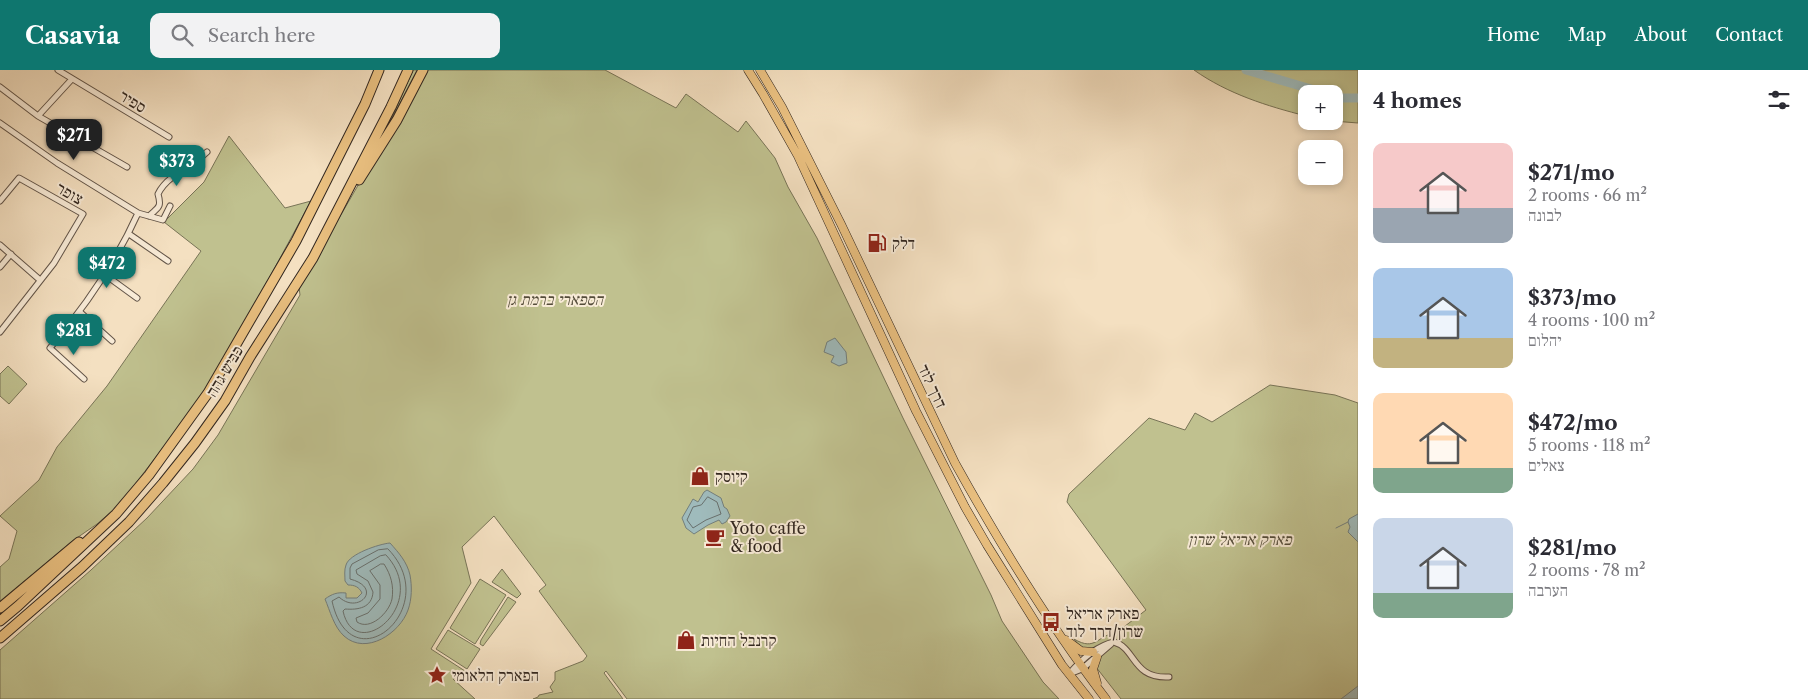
<!DOCTYPE html>
<meta charset="utf-8">
<style>
:root{--surface:#fff;--page:#f2f2f3;--text:#2b2b33;--muted:#7c7c81;--accent:#0f766e}
body{margin:0;font-family:"Libre Caslon Text","Frank Ruhl Libre",serif;background:var(--page);color:var(--text);height:100vh;display:flex;flex-direction:column;font-size:19px;white-space:nowrap}
*{box-sizing:border-box;margin:0}
p{font-size:16px;color:var(--muted)}
.icon{flex:none;width:28px;height:28px;fill:none;stroke:currentColor;stroke-width:2;stroke-linecap:round;stroke-linejoin:round}
.map{position:relative;flex:1;overflow:hidden}
.sheet{display:flex;flex-direction:column;background:var(--surface);width:450px}
.sheet>*{flex:none}
.controls{position:absolute;left:1298px;top:15px;display:grid;gap:10px}
.controls a{display:grid;place-items:center;width:45px;height:45px;border-radius:10px;background:var(--surface);box-shadow:0 2px 8px #0003;font-size:25px}
.price{position:absolute;translate:-50% -42px;padding:0 11px;border-radius:10px;background:var(--accent);color:#fff;font-size:16px;line-height:32px;filter:drop-shadow(0 1px 2px #0008)}
.price::after{content:'';position:absolute;left:50%;top:30px;width:15px;height:11px;margin-left:-8px;background:inherit;clip-path:polygon(0 0,100% 0,50% 100%)}
.price.current{background:#222;color:#fff}
ul{padding:0;list-style:none}
li{display:flex;align-items:center;gap:15px;height:125px;padding:0 15px}
li span{display:grid;place-items:center;flex:none;width:140px;height:100px;border-radius:10px;color:#555}
li>.icon{margin-inline-start:auto}
span .icon{width:60px;height:60px;fill:#fffc;stroke-width:1}
li b{font-size:21px}
h2{display:flex;justify-content:space-between;align-items:center;height:60px;padding:0 15px;font-size:21px}
header{display:flex;align-items:center;gap:30px;box-sizing:border-box;height:70px;padding:0 25px;background:var(--accent);color:#fff}
header strong{font-size:24px}
nav{display:flex;gap:28px;margin-inline-start:auto;font-size:18px}
.search{width:350px;height:45px;background:var(--page);display:flex;align-items:center;gap:12px;box-sizing:border-box;padding:0 18px;border-radius:10px;color:var(--muted);font-size:19px}
main{display:flex;flex:1;min-height:0}
.map>svg:first-child{display:block}
</style>
<header>
<strong>Casavia</strong>
<div class="search"><svg class="icon" aria-label="search" viewBox="0 0 24 24"><circle cx="10" cy="10" r="6"/><path d="M15 15l6 6"/></svg>Search here</div>
<nav><a>Home</a><a>Map</a><a>About</a><a>Contact</a></nav>
</header>
<main>
<div class="map">
<svg width="1358" height="629" viewBox="0 0 1358 629">
<rect width="100%" height="100%" fill="#f4e0c1"/>
<filter id="stains"><feTurbulence type="fractalNoise" baseFrequency=".004" numOctaves="4"/><feColorMatrix values="0 0 0 0 .2 0 0 0 0 .09 0 0 0 0 .02 0 0 0 .5 -.17"/></filter>
<radialGradient id="worn" r=".72"><stop offset=".6" stop-color="#630" stop-opacity="0"/><stop offset="1" stop-color="#630" stop-opacity=".3"/></radialGradient>
<path fill="#c0c18f" stroke="#787457" d="M 413,0 L 417,0 L 390,52 Z
M 425,0 L 605,0 L 676,38 L 686,24 L 738,62 L 746,51 L 775,88 L 788,117 L 817,168 L 903,348 L 991,525 L 1002,551 L 1043,612 L 1059,629 L 627,629 L 606,601 L 604,603 L 623,629 L 533,629 L 538,627 L 539,625 L 553,622 L 550,617 L 555,610 L 555,602 L 583,591 L 587,586 L 539,521 L 546,515 L 494,446 L 462,477 L 471,513 L 431,579 L 465,601 L 453,609 L 475,629 L 0,629 L 0,580 L 91,500 L 147,448 L 193,399 L 218,365 L 300,225 L 299,217 Z
M 1194,0 L 1358,0 L 1358,53 L 1333,51 L 1334,24 L 1306,24 L 1306,46 C 1267,36 1228,24 1194,0 Z
M 229,66 L 285,138 L 311,131 L 241,260 L 199,331 L 152,392 L 119,435 L 97,454 L 71,472 L 0,532 L 0,497 L 9,489 L 17,461 L 0,446 L 39,410 L 57,377 L 107,316 L 201,181 L 164,152 L 204,112 Z
M 8,296 L 27,314 L 9,334 L 0,326 L 0,304 Z
M 1270,315 L 1335,325 L 1358,333 L 1358,629 L 1121,629 L 1074,569 C 1096,582 1097,565 1116,563 L 1146,540 L 1067,432 L 1069,424 L 1149,348 L 1185,360 L 1195,343 L 1212,352 Z
M 502,499 L 521,524 L 517,528 L 492,512 Z
M 480,509 L 506,525 L 475,574 L 450,558 Z
M 508,527 L 516,532 L 483,576 L 480,574 L 481,570 Z
M 448,560 L 480,579 L 467,599 L 436,579 Z"/>
<path fill="#9fbbbc" stroke="#737f7d" d="M 835,268 L 846,282 L 847,293 L 839,296 L 831,292 L 834,286 L 824,282 L 827,272 Z
M 707,420 L 721,428 L 724,437 L 727,439 L 730,446 L 726,452 L 722,454 L 719,450 L 708,455 L 694,464 L 686,458 L 682,448 L 693,429 L 698,432 L 704,422 Z
M 1358,444 L 1358,472 L 1348,462 L 1350,457 L 1348,452 L 1349,449 Z
M 390,473 C 399,483 407,492 410,505 C 412,516 412,529 408,540 C 400,563 366,586 344,566 C 334,557 330,541 325,529 C 332,524 337,522 346,523 L 346,528 L 357,528 L 362,523 C 359,517 355,515 348,515 L 345,511 C 345,506 344,500 346,495 C 349,484 379,474 390,473 Z
M 1358,616 L 1358,629 L 1341,629 Z"/>
<g fill="none" stroke-linecap="round" stroke-linejoin="round">
<path stroke="#68706e" stroke-width="1" d="M 708,427 L 717,432 L 721,444 L 706,450 L 693,458 L 687,450 L 693,437 L 701,435 Z
M 388,479 C 445,537 351,617 332,531 L 339,527 C 358,545 384,518 350,509 L 350,498 L 352,494 L 378,480 Z
M 386,485 C 432,534 355,596 343,541 L 345,539 C 358,540 372,538 373,522 L 368,511 L 357,504 L 356,500 L 380,486 Z
M 381,494 L 384,494 C 391,505 394,516 392,529 C 389,543 370,561 357,552 L 356,548 L 368,543 L 380,529 L 380,515 L 370,501 Z"/>
<path stroke="#737f7d" stroke-width="1" d="M 1336,458 L 1348,452"/>
<path stroke="#9fbbbc" stroke-width="9" d="M 1246,0 L 1328,24
M 1334,25 L 1342,28 L 1358,28"/>
<g stroke="#625448" stroke-width="7">
<path id="minor" d="M 58,0 L 169,67
M 0,17 L 38,46 L 127,97
M 38,46 L 72,9
M 0,53 L 57,93 L 138,143 L 163,150 L 170,136
M 0,131 L 19,108 L 83,144 L 54,193 L 0,262
M 149,146 C 158,137 162,138 158,124 C 164,111 179,102 191,95 C 197,92 202,86 207,82
M 129,164 L 168,191
M 0,175 L 40,210
M 0,197 L 11,184
M 104,204 L 137,228
M 80,242 L 112,271
M 84,309 L 50,278 C 85,237 116,192 138,143
M 1072,603 L 1082,599 L 1111,574
M 1069,604 C 1081,590 1096,576 1114,572 C 1136,578 1132,609 1169,607"/>
</g>
<g stroke="#31261f" stroke-width="9">
<path id="primary" d="M 748,0 L 763,24 L 798,86 L 916,341 L 965,437 L 987,475 L 1062,595 L 1089,629
M 760,0 L 782,37 L 841,154 L 955,393 C 1000,474 1050,556 1106,629
M 1066,570 L 1081,581 L 1093,582
M 1097,613 L 1093,599 L 1097,587"/>
</g>
<g stroke="#31261f" stroke-width="11">
<path id="trunk" d="M 359,110 L 397,50 L 423,0
M 0,538 L 79,472
M 0,551 L 18,536 L 116,444 L 149,405 L 208,323 L 296,171 L 365,34 L 379,0
M 0,568 L 82,497 L 129,452 L 163,413 L 195,373 L 225,331 L 250,287 L 313,188 L 391,37 L 408,0"/>
</g>
<use href="#minor" stroke="#f8ebd7" stroke-width="5"/>
<use href="#primary" stroke="#eac080" stroke-width="8"/>
<use href="#trunk" stroke="#eac080" stroke-width="9"/>
</g>
<defs>
<g id="fuel-bare" transform="scale(1.5)"><path d="M-5.5-6h7V0h2V4h1.3V-2.5L3-4.5l.8-.8L6-3V5H2.5V1h-1V6h-7ZM-4.2-4.7v3.2H.2V-4.7Z" fill="#8f2418" stroke="#f8ebd7" stroke-width="2.5" paint-order="stroke"/></g>
<g id="shop-bare" transform="scale(1.5)"><path d="M-5-2.5h2.3a2.7 3.5 0 0 1 5.4 0H5L5.5 6h-11ZM-1.5-2.5h3a1.5 2.3 0 0 0-3 0Z" fill="#8f2418" stroke="#f8ebd7" stroke-width="2.5" paint-order="stroke"/></g>
<g id="cafe-bare" transform="scale(1.5)"><path d="M-5.5-4.5H6V0H3Q3 3.5 0 3.5H-2.5Q-5.5 3.5-5.5 0ZM3-3.2v2h1.7v-2ZM-6 4.5H4V6H-6Z" fill="#8f2418" stroke="#f8ebd7" stroke-width="2.5" paint-order="stroke"/></g>
<g id="bus-bare" transform="scale(1.5)"><path d="M-5-6H5V4H4V6H2V4H-2V6H-4V4H-5ZM-3.5-4V0h7V-4ZM-3.5 1.2v1.5H-2V1.2ZM2 1.2v1.5H3.5V1.2Z" fill="#8f2418" stroke="#f8ebd7" stroke-width="2.5" paint-order="stroke"/></g>
<g id="sight-bare" transform="scale(1.5)"><path d="M0-6L1.8-2.2L6-1.7L2.9 1.2L3.7 5.4L0 3.3L-3.7 5.4L-2.9 1.2L-6-1.7L-1.8-2.2Z" fill="#8f2418" stroke="#f8ebd7" stroke-width="2.5" paint-order="stroke"/></g>
</defs>
<g fill-rule="evenodd">
<use href="#fuel-bare" x="877" y="173"/>
<use href="#shop-bare" x="700" y="406"/>
<use href="#cafe-bare" x="715" y="467"/>
<use href="#bus-bare" x="1051" y="552"/>
<use href="#shop-bare" x="686" y="570"/>
<use href="#sight-bare" x="437" y="605"/>
</g>
<g text-anchor="middle" stroke-width="4" stroke-linejoin="round" paint-order="stroke">
<g font-size="16" fill="#31261f" stroke="#f8ebd7">
<text transform="translate(133 31) rotate(31)" y="6">ספיר</text>
<text transform="translate(70 123) rotate(30)" y="6">צופר</text>
<text transform="translate(224 301) rotate(-59)" y="6">כביש גהה</text>
<text transform="translate(933 316) rotate(65)" y="6">דרך לוד</text>
</g>
<g font-size="16" fill="#31261f" stroke="#f8ebd7" text-anchor="start">
<text x="892" y="179">דלק</text>
<text x="715" y="412">קיוסק</text>
<text x="730" y="464">Yoto caffe<tspan x="730" dy="18">&amp; food</tspan></text>
<text x="1066" y="549">פארק אריאל<tspan x="1066" dy="18">שרון/דרך לוד</tspan></text>
<text x="701" y="576">קרנבל החיות</text>
<text x="452" y="611">הפארק הלאומי</text>
</g>
<g font-size="16" font-style="italic" fill="#554d3b" stroke="#f8ebd7">
<text x="555" y="235">הספארי ברמת גן</text>
<text x="1240" y="475">פארק אריאל שרון</text>
</g>
</g>
<rect width="100%" height="100%" filter="url(#stains)"/>
<rect width="100%" height="100%" fill="url(#worn)"/>
</svg>
<div class="controls">
<a>+</a>
<a>−</a>
</div>
<b class="price current" style="left:74px;top:91px">$271</b>
<b class="price" style="left:177px;top:117px">$373</b>
<b class="price" style="left:107px;top:219px">$472</b>
<b class="price" style="left:74px;top:286px">$281</b>
</div>
<section class="sheet">
<h2>4 homes<svg class="icon" aria-label="filters" viewBox="0 0 24 24"><path d="M4 7h16M4 17h16"/><circle cx="9" cy="7" r="2"/><circle cx="15" cy="17" r="2"/></svg></h2>
<ul>
<li><span style="background:linear-gradient(#f6c9c9 65%,#9aa5b1 0)"><svg class="icon" aria-label="home" viewBox="0 0 24 24"><path d="M3 11l9-7 9 7M6 9v11h12V9"/></svg></span><div><b>$271/mo</b><p>2 rooms · 66 m²</p><p>לבונה</p></div></li>
<li><span style="background:linear-gradient(#a9c7e8 70%,#c2b280 0)"><svg class="icon" aria-label="home" viewBox="0 0 24 24"><path d="M3 11l9-7 9 7M6 9v11h12V9"/></svg></span><div><b>$373/mo</b><p>4 rooms · 100 m²</p><p>יהלום</p></div></li>
<li><span style="background:linear-gradient(#ffd9b3 75%,#7fa58c 0)"><svg class="icon" aria-label="home" viewBox="0 0 24 24"><path d="M3 11l9-7 9 7M6 9v11h12V9"/></svg></span><div><b>$472/mo</b><p>5 rooms · 118 m²</p><p>צאלים</p></div></li>
<li><span style="background:linear-gradient(#c9d6e8 75%,#7fa58c 0)"><svg class="icon" aria-label="home" viewBox="0 0 24 24"><path d="M3 11l9-7 9 7M6 9v11h12V9"/></svg></span><div><b>$281/mo</b><p>2 rooms · 78 m²</p><p>הערבה</p></div></li>
</ul>
</section>
</main>
